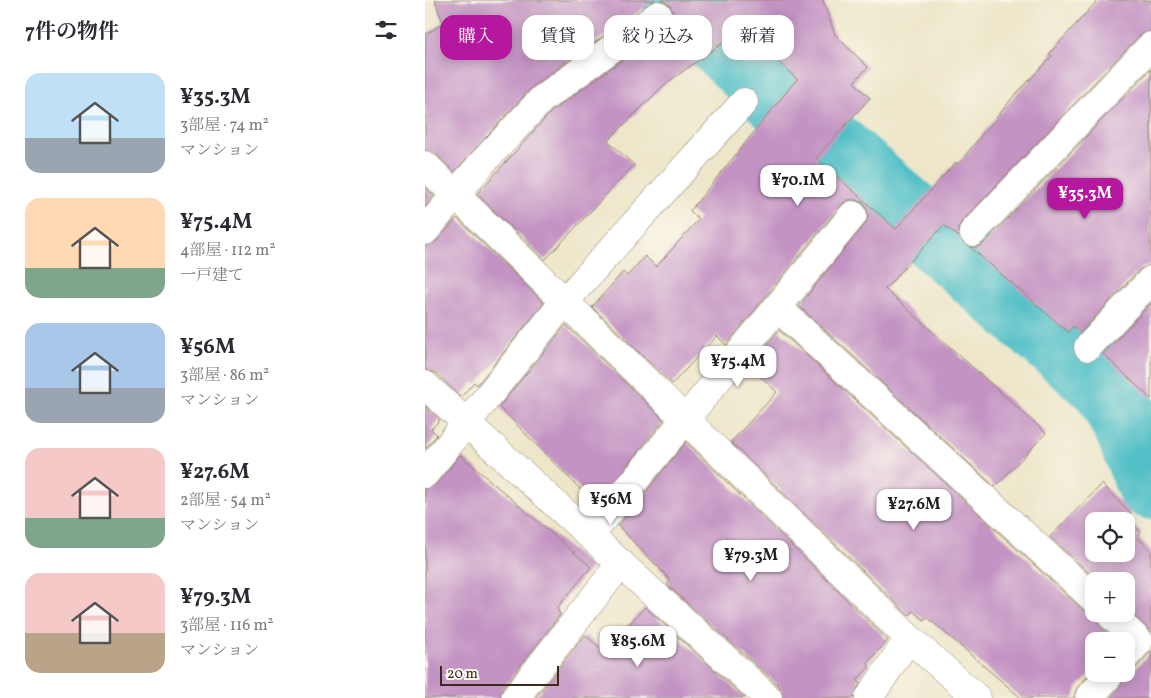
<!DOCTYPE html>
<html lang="ja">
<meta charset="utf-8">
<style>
:root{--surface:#fff;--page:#f2f2f3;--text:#2b2b33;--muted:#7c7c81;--accent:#b5179e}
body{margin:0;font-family:Vollkorn,"Noto Serif JP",serif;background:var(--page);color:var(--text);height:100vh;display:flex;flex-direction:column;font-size:19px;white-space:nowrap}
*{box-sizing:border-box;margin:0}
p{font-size:16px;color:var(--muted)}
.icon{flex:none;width:28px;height:28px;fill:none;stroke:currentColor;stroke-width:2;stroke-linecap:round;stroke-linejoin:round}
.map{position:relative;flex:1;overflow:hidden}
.side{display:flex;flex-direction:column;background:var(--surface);width:425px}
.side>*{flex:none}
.guide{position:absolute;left:15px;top:15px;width:475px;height:45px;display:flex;gap:10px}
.buttons{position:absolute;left:660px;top:512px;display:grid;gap:10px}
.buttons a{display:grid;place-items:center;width:50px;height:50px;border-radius:10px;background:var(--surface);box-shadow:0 2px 12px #0003;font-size:25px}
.scale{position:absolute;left:15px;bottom:12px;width:119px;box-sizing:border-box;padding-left:5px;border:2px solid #3b2a1e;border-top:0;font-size:14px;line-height:18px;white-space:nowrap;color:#3b2a1e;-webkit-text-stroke:4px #fbf7ec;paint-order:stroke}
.price{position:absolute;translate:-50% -42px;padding:0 11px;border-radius:10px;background:#fff;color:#222;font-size:16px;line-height:32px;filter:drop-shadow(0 1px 2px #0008)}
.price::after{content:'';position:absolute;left:50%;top:30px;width:15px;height:11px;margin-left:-8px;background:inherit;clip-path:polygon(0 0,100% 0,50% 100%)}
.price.selected{background:var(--accent);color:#fff}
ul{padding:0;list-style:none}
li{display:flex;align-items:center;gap:15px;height:125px;padding:0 25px}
li span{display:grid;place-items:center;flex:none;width:140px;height:100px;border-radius:15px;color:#555}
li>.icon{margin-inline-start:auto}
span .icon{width:60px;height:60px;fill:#fffc;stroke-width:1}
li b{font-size:21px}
h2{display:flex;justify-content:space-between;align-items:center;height:60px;padding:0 25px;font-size:21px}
.chip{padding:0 18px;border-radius:15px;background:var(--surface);box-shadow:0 2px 12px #0003;font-size:18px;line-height:45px}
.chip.selected{background:var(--accent);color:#fff}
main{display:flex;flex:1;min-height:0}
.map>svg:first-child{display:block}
</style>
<main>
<section class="side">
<h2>7件の物件<svg class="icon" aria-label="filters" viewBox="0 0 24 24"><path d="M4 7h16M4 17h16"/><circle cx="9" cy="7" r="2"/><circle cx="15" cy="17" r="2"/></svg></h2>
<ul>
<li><span style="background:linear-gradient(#bfe0f5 65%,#9aa5b1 0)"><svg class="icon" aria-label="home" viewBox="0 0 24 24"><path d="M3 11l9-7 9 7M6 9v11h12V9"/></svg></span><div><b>¥35.3M</b><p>3部屋 · 74 m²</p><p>マンション</p></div></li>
<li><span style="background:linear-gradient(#ffd9b3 70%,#7fa58c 0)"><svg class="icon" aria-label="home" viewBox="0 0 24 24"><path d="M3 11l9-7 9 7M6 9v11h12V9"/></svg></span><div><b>¥75.4M</b><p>4部屋 · 112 m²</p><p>一戸建て</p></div></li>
<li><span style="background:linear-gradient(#a9c7e8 65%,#9aa5b1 0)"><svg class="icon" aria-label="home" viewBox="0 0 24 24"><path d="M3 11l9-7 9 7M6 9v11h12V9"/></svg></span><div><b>¥56M</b><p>3部屋 · 86 m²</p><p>マンション</p></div></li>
<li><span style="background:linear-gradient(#f6c9c9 70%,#7fa58c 0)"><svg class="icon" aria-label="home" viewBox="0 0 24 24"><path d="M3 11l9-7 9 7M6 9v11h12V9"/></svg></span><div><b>¥27.6M</b><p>2部屋 · 54 m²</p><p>マンション</p></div></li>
<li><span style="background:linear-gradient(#f6c9c9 60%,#b9a48a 0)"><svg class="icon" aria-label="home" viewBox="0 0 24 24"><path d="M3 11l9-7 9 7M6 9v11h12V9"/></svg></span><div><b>¥79.3M</b><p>3部屋 · 116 m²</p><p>マンション</p></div></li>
</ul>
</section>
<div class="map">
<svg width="726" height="698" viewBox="0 0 726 698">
<rect width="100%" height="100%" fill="#fbf7ec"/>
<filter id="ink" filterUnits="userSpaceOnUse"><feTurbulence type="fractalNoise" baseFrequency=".02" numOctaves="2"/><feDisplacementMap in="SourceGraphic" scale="10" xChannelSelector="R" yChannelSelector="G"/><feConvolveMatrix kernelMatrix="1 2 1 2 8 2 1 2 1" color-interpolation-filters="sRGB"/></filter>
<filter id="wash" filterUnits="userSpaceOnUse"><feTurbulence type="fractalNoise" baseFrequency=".0096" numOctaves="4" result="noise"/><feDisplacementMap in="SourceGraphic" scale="20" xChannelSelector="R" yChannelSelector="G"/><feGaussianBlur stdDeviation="1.12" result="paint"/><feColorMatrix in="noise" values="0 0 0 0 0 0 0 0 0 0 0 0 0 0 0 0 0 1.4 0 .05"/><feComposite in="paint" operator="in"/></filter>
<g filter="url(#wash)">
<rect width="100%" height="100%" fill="#ede6c9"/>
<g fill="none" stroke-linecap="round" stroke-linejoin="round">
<path stroke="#52c0c7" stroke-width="71" d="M 253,0 L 374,118 L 683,387 L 705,429 L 726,484"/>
</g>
<g id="blocks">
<path fill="#c393c3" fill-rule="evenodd" d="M 10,0 L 230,0 L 108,86 L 29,172 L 11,154 L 0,150 L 0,35 L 18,23 Z
M 235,0 L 398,0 L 410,35 L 443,67 L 429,82 L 445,98 L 391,158 L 471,229 L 531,162 L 533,164 L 589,96 L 627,56 L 624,54 L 673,0 L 726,0 L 726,31 L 715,35 L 537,221 L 533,229 L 534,237 L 519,225 L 460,289 L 621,433 L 570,487 L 374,306 L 440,224 L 443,217 L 442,209 L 438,203 L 431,200 L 423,200 L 416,205 L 301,345 L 292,336 L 247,384 L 167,307 L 198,272 L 202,276 L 220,256 L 231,267 L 274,219 L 265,211 L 372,79 L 317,29 L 239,85 L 183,141 L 209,165 L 120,260 L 52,194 L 127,111 L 243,27 L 247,21 L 248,13 L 245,5 Z
M 726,69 L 726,265 L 715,269 L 655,333 L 648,326 L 643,332 L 545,247 L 553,247 L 559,243 Z
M 0,187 L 9,196 L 0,207 Z
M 32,218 L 119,303 L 52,385 L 49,382 L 36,397 L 11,373 L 0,370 L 0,246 L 12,241 Z
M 726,303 L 726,399 L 678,354 Z
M 141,325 L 239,420 L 170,504 L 74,407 Z
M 354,330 L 658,610 L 670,614 L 674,625 L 691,641 L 669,641 L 669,669 L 652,688 L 649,698 L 596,698 L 502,617 L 499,620 L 488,611 L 484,616 L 306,442 L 352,392 L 324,366 Z
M 0,406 L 15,420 L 6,429 L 12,435 L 0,449 Z
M 261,442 L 463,640 L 442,663 L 445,666 L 432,680 L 435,683 L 429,698 L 358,698 L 354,686 L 242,585 L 245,581 L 240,574 L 193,526 Z
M 35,455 L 166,567 L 132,608 L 135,615 L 78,688 L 75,698 L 0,698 L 0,489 L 12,484 Z
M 677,484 L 706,513 L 701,518 L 716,532 L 712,537 L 726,550 L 726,632 L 701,608 L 701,581 L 673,581 L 625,537 ZM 669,521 L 701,521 L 701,554 L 669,554 Z
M 220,607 L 320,698 L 110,698 L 160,635 L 179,651 Z
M 726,651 L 726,698 L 685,698 L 697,684 L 701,671 L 712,667 Z"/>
</g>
</g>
<g filter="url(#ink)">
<use href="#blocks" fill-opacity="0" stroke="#948874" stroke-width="1"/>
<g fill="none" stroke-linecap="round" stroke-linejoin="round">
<g stroke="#948874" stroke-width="29">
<path id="street" d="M 0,165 L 484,638 L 552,698
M 0,231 L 57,163 L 117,99 L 233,15
M 548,232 L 726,46
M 352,307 L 669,599
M 663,347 L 726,280
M 0,385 L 343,698
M 0,474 L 140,301 L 319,102
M 165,535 L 428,215
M 685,614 L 714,641 L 701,656
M 90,698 L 196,563
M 444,698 L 484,638
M 664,698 L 685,674"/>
</g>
<use href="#street" stroke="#fff" stroke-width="28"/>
</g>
</g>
</svg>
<div class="buttons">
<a><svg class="icon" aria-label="locate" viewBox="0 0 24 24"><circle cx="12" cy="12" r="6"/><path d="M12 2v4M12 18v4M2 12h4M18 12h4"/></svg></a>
<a>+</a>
<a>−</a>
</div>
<div class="scale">20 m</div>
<b class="price" style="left:373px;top:207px">¥70.1M</b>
<b class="price selected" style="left:660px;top:220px">¥35.3M</b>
<b class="price" style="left:313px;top:388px">¥75.4M</b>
<b class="price" style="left:186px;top:526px">¥56M</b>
<b class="price" style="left:489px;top:531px">¥27.6M</b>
<b class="price" style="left:326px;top:582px">¥79.3M</b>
<b class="price" style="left:213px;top:668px">¥85.6M</b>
<div class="guide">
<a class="chip selected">購入</a>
<a class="chip">賃貸</a>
<a class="chip">絞り込み</a>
<a class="chip">新着</a>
</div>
</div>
</main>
